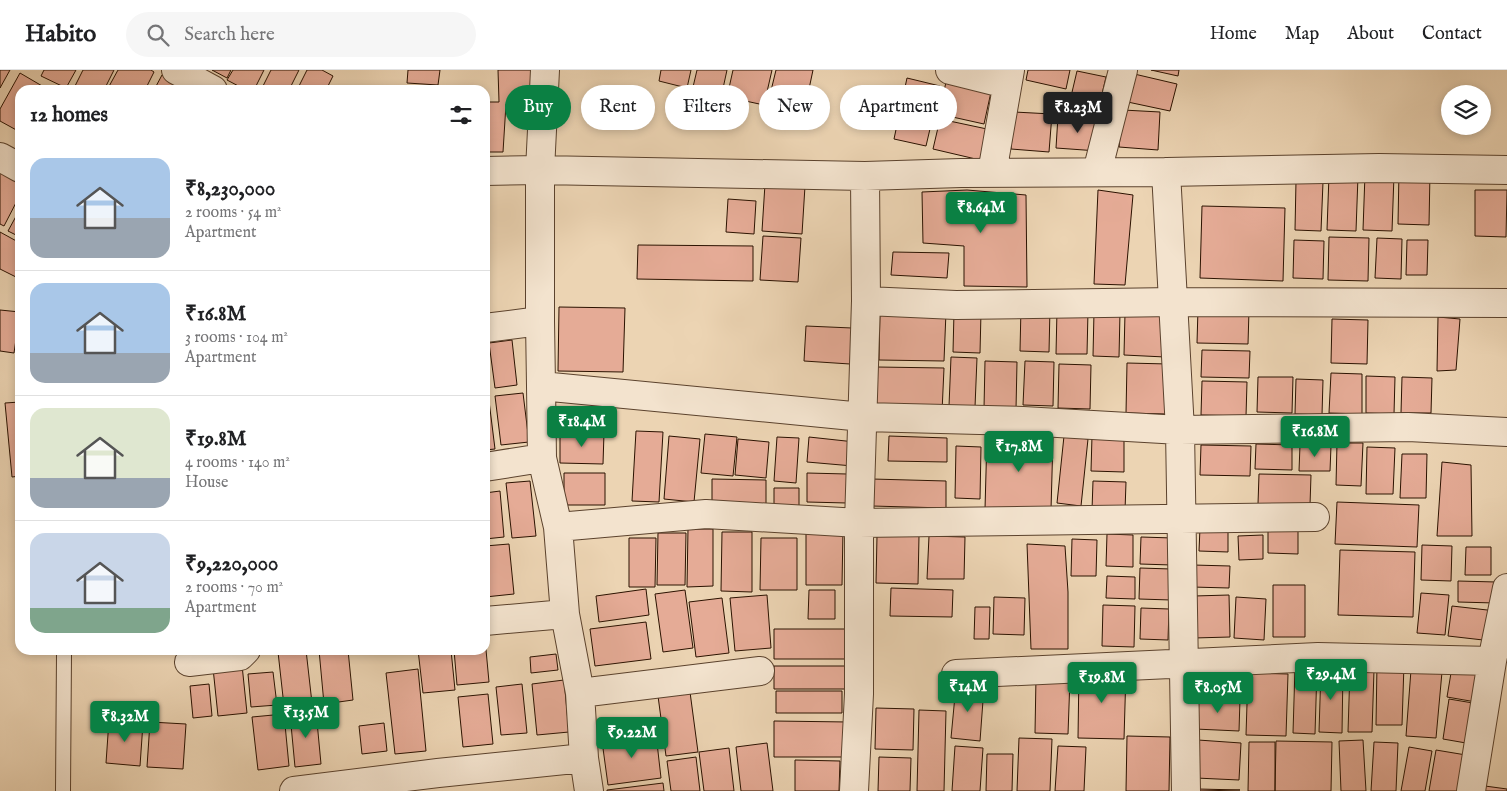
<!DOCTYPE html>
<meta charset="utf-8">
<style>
:root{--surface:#fff;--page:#f6f6f6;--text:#202124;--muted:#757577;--line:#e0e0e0;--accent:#0b8043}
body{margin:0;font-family:"IM FELL English",serif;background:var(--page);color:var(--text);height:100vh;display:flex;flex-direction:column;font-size:19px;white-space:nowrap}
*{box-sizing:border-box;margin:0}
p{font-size:16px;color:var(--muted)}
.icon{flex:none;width:28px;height:28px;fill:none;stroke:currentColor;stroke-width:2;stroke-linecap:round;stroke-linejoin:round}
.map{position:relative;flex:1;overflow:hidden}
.details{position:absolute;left:15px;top:15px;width:475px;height:570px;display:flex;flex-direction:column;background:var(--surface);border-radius:15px;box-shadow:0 2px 8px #0003}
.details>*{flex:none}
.hud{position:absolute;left:505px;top:15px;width:475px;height:45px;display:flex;gap:10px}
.fabs{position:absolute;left:1441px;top:15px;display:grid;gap:10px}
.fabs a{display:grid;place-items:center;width:50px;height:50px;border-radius:50%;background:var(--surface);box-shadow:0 2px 8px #0003;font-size:25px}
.price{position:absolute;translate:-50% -42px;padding:0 11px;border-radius:5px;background:var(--accent);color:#fff;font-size:16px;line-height:32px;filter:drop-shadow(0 1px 2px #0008)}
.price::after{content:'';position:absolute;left:50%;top:30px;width:15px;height:11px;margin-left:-8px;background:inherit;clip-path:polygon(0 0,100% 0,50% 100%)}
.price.current{background:#222;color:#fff}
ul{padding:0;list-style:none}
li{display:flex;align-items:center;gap:15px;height:125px;padding:0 15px}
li+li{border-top:1px solid var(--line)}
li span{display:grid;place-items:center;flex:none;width:140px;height:100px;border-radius:15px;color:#555}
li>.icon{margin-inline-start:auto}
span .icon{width:60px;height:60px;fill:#fffc;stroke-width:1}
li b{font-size:21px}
h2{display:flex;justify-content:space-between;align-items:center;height:60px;padding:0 15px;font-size:21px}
.pill{padding:0 18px;border-radius:22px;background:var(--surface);box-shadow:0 2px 8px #0003;font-size:18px;line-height:45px}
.pill.current{background:var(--accent);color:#fff}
header{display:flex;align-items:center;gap:30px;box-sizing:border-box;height:70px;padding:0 25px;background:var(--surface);border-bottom:1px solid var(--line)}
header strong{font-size:24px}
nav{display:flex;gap:28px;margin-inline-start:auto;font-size:18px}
.search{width:350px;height:45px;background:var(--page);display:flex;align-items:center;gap:12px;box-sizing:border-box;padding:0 18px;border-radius:28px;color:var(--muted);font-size:19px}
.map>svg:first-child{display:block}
</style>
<header>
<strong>Habito</strong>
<div class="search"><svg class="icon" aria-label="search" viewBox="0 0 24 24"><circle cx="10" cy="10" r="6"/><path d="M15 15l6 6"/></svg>Search here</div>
<nav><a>Home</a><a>Map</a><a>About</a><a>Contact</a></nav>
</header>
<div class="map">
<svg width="1507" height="721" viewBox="0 0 1507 721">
<rect width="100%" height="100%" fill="#ecd4b3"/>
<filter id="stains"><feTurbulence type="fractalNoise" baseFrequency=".004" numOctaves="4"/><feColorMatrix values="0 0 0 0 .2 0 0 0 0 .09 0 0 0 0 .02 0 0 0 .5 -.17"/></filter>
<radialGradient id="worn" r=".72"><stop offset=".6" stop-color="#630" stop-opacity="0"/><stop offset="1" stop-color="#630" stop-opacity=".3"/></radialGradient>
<path fill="#e5ab96" stroke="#2b1200" d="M 0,0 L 10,0 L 0,18 Z
M 44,0 L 76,0 L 66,18 L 41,6 Z
M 83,0 L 114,0 L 104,20 L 73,20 Z
M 118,0 L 151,0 L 154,2 L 145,20 L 107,20 Z
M 212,0 L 231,0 L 227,8 Z
M 233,0 L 264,0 L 254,20 L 246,20 L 227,10 Z
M 271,0 L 299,0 L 289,20 L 261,20 Z
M 307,0 L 322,0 L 333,6 L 326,20 L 297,20 Z
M 408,0 L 440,0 L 438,15 L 407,13 Z
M 498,0 L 532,0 L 533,33 L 506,34 L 503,82 L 485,82 L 485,32 L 499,32 Z
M 661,0 L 691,0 L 687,18 L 659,11 Z
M 697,0 L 727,0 L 722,23 L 693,17 Z
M 733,0 L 772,0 L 764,35 L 727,27 Z
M 776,0 L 813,0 L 805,38 L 769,29 Z
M 1028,0 L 1070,0 L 1066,19 L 1026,10 Z
M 1151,0 L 1179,0 L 1178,6 Z
M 1077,1 L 1106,7 L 1098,41 L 1069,35 Z
M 20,3 L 49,20 L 20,20 L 20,62 L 0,51 L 0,39 Z
M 1130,3 L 1177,14 L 1170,41 L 1123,31 Z
M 162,5 L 182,15 L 180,20 L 154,20 Z
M 907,8 L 940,16 L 926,76 L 894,69 Z
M 946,12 L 991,22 L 984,54 L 939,44 Z
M 1123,40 L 1160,42 L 1158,80 L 1119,77 Z
M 1014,42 L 1052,44 L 1049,82 L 1011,79 Z
M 1058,46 L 1100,50 L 1098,81 L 1056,78 Z
M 940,49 L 987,59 L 980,90 L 933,79 Z
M 0,95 L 20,106 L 20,125 L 4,156 L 0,154 Z
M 1399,101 L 1430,102 L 1429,155 L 1398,154 Z
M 1365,104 L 1394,105 L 1392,161 L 1363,160 Z
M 1329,105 L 1358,106 L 1356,161 L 1327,160 Z
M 1296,111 L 1323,112 L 1321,161 L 1295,160 Z
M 765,114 L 805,116 L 802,164 L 762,161 Z
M 967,120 L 1026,125 L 1027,217 L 964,216 L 964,176 L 923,173 L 922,122 Z
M 1098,120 L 1133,125 L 1125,215 L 1094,214 Z
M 1475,120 L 1507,120 L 1506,167 L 1475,166 Z
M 728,129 L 756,131 L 754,164 L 726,162 Z
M 1202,136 L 1285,138 L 1283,211 L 1200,208 Z
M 20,139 L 20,167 L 8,161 Z
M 0,162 L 20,173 L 20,209 L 0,199 Z
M 763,166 L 801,168 L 798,212 L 760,210 Z
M 1329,167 L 1369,168 L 1368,211 L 1328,210 Z
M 1377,168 L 1402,169 L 1401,209 L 1375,208 Z
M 1294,170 L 1324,171 L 1323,209 L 1293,208 Z
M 1407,170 L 1428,170 L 1427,205 L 1406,205 Z
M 638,175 L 753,176 L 753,211 L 637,209 Z
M 893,182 L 949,183 L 947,208 L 891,205 Z
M 559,237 L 625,238 L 623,302 L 558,301 Z
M 1021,237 L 1050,238 L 1049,282 L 1020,281 Z
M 1198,239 L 1249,240 L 1248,274 L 1197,273 Z
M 0,240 L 20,242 L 14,283 L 0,281 Z
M 880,240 L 946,242 L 944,291 L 879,290 Z
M 1057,240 L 1088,241 L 1087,284 L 1056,284 Z
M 954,242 L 981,242 L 980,283 L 953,282 Z
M 1094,242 L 1120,243 L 1119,287 L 1093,286 Z
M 1125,243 L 1166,244 L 1165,287 L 1124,285 Z
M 1438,247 L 1460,249 L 1456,300 L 1437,301 Z
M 1332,249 L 1368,250 L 1367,294 L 1331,293 Z
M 806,256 L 852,258 L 850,294 L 804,291 Z
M 512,270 L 517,315 L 495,318 L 489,273 Z
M 1202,280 L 1250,281 L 1249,308 L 1201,307 Z
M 951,287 L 977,288 L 975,337 L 949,336 Z
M 985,291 L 1017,292 L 1016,339 L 984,338 Z
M 1025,291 L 1054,292 L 1053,336 L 1023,335 Z
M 1127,293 L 1168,294 L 1166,344 L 1126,343 Z
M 1059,294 L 1091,295 L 1090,339 L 1058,338 Z
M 877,297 L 944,298 L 942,342 L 875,341 Z
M 1331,303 L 1362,304 L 1362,344 L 1329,343 Z
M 1366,306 L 1395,307 L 1394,344 L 1366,343 Z
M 1258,307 L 1293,307 L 1292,343 L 1257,342 Z
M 1402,307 L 1432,308 L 1431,343 L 1401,343 Z
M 1296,309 L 1323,310 L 1322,345 L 1295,344 Z
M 1202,311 L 1247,312 L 1246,346 L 1201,345 Z
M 523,323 L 529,372 L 501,375 L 495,326 Z
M 489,331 L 495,379 L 485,380 L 485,332 Z
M 20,332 L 20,406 L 12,407 L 5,333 Z
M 636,361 L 663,362 L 659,432 L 632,431 Z
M 560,363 L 604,363 L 603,394 L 560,393 Z
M 705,364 L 737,367 L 733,406 L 701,403 Z
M 669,366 L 700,369 L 694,432 L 664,429 Z
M 889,366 L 947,368 L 947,392 L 888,391 Z
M 987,366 L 1053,368 L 1051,440 L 985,439 Z
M 1064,366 L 1088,369 L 1081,436 L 1057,433 Z
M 1092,366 L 1124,367 L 1124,402 L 1091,401 Z
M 777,367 L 799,368 L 796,413 L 774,411 Z
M 809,367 L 855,372 L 853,396 L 807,392 Z
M 738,369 L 769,372 L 766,408 L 735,405 Z
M 1337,373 L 1363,373 L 1361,416 L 1336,415 Z
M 1256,374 L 1292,375 L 1292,400 L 1255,399 Z
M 1201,375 L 1251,376 L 1250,406 L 1200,405 Z
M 1300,375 L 1331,376 L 1330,401 L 1299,401 Z
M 956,376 L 981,377 L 980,429 L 955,428 Z
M 1367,377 L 1395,378 L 1393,424 L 1366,424 Z
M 1402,384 L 1427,384 L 1426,428 L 1400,428 Z
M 1442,392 L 1471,395 L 1472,466 L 1437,466 Z
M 564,403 L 605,403 L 605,435 L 564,435 Z
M 807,403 L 847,404 L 847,433 L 807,432 Z
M 1259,404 L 1311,405 L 1310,435 L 1258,434 Z
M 712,409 L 766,410 L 766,436 L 712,436 Z
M 872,409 L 946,411 L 946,438 L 872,436 Z
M 530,411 L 536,466 L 512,468 L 506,413 Z
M 1093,411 L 1126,412 L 1125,441 L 1092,440 Z
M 774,418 L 799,418 L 799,442 L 774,442 Z
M 500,421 L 504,467 L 485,469 L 485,423 Z
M 1337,432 L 1419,435 L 1417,477 L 1335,474 Z
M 1200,458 L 1228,459 L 1228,482 L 1199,481 Z
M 688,459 L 713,459 L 713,516 L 687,517 Z
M 806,459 L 843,460 L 842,515 L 806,515 Z
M 1268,459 L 1298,460 L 1298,484 L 1268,483 Z
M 722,462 L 752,462 L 752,522 L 721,521 Z
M 658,463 L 686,463 L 685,515 L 657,515 Z
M 1107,464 L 1133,465 L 1133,497 L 1106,496 Z
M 1263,465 L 1263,489 L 1239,490 L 1238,466 Z
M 877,466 L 919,466 L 918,514 L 876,513 Z
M 929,466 L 965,467 L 964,509 L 927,509 Z
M 1141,467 L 1173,468 L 1172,495 L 1140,494 Z
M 629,468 L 656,468 L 655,517 L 629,517 Z
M 761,468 L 797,468 L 797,520 L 760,520 Z
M 1072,469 L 1097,470 L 1096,506 L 1071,506 Z
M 509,474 L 514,524 L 485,527 L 485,476 Z
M 1027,474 L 1065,476 L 1068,522 L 1068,579 L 1031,579 Z
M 1422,475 L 1452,476 L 1451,511 L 1421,510 Z
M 1466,477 L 1491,477 L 1491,505 L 1465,505 Z
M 1340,480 L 1415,482 L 1413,547 L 1338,545 Z
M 1193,495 L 1230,496 L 1229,518 L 1192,517 Z
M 1140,498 L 1171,499 L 1171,530 L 1139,529 Z
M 1107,506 L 1135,507 L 1135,529 L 1106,528 Z
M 1458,511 L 1496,512 L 1495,533 L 1458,532 Z
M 1273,515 L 1305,515 L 1305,567 L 1273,567 Z
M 891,518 L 953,520 L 952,547 L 890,546 Z
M 646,519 L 649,545 L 599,552 L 596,526 Z
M 685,520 L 693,578 L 663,582 L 655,524 Z
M 809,520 L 835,520 L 835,549 L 808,549 Z
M 1421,523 L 1449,525 L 1445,565 L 1417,563 Z
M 767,525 L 771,578 L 735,581 L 730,528 Z
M 1229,525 L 1230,567 L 1194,568 L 1194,526 Z
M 994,527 L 1025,528 L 1024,565 L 993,564 Z
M 1236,527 L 1266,529 L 1264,570 L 1234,568 Z
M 722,528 L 729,583 L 696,587 L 689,532 Z
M 1103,535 L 1135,536 L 1134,577 L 1102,576 Z
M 1452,536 L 1496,541 L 1492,571 L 1448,566 Z
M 975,537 L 990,537 L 989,569 L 974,569 Z
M 1141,538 L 1169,539 L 1168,570 L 1140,569 Z
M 646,552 L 651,589 L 595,596 L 590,559 Z
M 774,559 L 845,559 L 845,589 L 774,589 Z
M 485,569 L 489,612 L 457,615 L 454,580 L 485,580 Z
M 296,580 L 306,580 L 312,633 L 284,636 L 278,582 Z
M 319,580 L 348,580 L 353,630 L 324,634 Z
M 418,580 L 451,580 L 455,620 L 423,623 Z
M 556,584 L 558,600 L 531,603 L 530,587 Z
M 1377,594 L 1404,594 L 1402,655 L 1376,655 Z
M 242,595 L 247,643 L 218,646 L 213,598 Z
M 774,596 L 846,596 L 846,619 L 774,619 Z
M 1295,597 L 1317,598 L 1315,664 L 1293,663 Z
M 1452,597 L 1481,602 L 1476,632 L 1447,627 Z
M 418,599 L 426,681 L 395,684 L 386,603 Z
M 1321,599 L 1343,599 L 1342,663 L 1319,662 Z
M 1350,599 L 1374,600 L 1372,662 L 1348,662 Z
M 1079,600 L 1126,601 L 1124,669 L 1078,668 Z
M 1411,600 L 1442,602 L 1436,668 L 1406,666 Z
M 273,602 L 277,635 L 251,637 L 248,604 Z
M 1248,603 L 1288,604 L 1286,666 L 1246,665 Z
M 1036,607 L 1070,608 L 1068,664 L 1035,663 Z
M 564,610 L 569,662 L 537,665 L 532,614 Z
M 209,614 L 212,646 L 193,648 L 190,616 Z
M 522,614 L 527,663 L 501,665 L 496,617 Z
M 956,615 L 984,617 L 980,671 L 951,668 Z
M 776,621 L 842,621 L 842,643 L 776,643 Z
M 690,622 L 698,682 L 666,686 L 658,626 Z
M 488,624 L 493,674 L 463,677 L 458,627 Z
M 1196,628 L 1240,629 L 1239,661 L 1195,659 Z
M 1449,629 L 1473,633 L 1466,673 L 1443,669 Z
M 876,638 L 914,639 L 913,680 L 875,679 Z
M 919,640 L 946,641 L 944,721 L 917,721 Z
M 316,641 L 321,694 L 295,697 L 290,644 Z
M 284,644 L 289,696 L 258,700 L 252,647 Z
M 109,650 L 143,653 L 140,696 L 106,693 Z
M 774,651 L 848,652 L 848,687 L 774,687 Z
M 150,652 L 186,654 L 183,699 L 147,697 Z
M 384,653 L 387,681 L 362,684 L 359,656 Z
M 656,664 L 661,708 L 608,715 L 602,671 Z
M 1127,666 L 1170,667 L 1169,721 L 1126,721 Z
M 1019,668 L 1052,669 L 1050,721 L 1017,721 Z
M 1198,670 L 1241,673 L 1239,710 L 1196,708 Z
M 1363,670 L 1366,721 L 1341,721 L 1339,671 Z
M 1276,671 L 1332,672 L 1331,721 L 1275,721 Z
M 1249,672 L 1275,672 L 1275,721 L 1248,721 Z
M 1374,672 L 1398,673 L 1396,721 L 1371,721 Z
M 767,673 L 773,721 L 741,721 L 736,677 Z
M 955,676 L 983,678 L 980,721 L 952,721 Z
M 1058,676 L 1086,677 L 1084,721 L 1055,721 Z
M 1409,677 L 1432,681 L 1425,721 L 1401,721 Z
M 729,678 L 734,721 L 704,721 L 699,682 Z
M 1436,680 L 1466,685 L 1460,721 L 1429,721 Z
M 987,684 L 1013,684 L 1012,721 L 986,721 Z
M 696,687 L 700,721 L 671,721 L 667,691 Z
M 879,687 L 911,688 L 910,721 L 878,721 Z
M 795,690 L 840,691 L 839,721 L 795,721 Z
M 663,713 L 664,721 L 607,721 L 607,720 Z
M 1485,716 L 1507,719 L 1507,721 L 1485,721 Z
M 1198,719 L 1240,720 L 1198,721 Z"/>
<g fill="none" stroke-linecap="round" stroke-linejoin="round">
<g stroke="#5b422d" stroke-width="16">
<path id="service" d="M 63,721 L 64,584"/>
</g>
<g stroke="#5b422d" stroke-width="30">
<path id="minor" d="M 176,0 L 213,20
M 545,0 L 540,100 L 865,106 L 961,103 L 1166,102 L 1379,98 L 1507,100
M 950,0 L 1006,14
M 0,87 L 20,98
M 485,101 L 540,100 L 540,251
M 1097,102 L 1123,0
M 1166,102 L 1180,360 L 1186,721
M 992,103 L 1010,0
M 866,231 L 956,235 L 1174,232 L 1507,233
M 485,258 L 540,251 L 541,316
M 542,388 L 541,316 L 863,347 L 1023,351 L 1180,360 L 1408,357 L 1507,362
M 485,397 L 542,388 L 558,457 L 565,544 L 580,623 L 584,688 L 589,721
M 558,457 L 706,444 L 859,453 L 1315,447
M 485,551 L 565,544
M 189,592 L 240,586 L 246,580
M 956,604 L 1318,587 L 1492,591
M 580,623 L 760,601
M 294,721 L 438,703 L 584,688
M 854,721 L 859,624 L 859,453 L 866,231 L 865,106
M 1471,721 L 1492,591 L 1507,518"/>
</g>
<use href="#service" stroke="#f3e3ce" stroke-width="14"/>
<use href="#minor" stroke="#f3e3ce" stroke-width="28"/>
</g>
<rect width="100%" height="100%" filter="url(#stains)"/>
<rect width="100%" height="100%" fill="url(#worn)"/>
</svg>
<div class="fabs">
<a><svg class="icon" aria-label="layers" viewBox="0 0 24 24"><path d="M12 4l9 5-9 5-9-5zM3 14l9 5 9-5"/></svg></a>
</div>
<b class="price current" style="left:1078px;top:64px">₹8.23M</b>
<b class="price" style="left:981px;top:164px">₹8.64M</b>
<b class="price" style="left:582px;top:378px">₹18.4M</b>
<b class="price" style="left:1315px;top:388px">₹16.8M</b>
<b class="price" style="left:1019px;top:403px">₹17.8M</b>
<b class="price" style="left:1331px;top:631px">₹29.4M</b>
<b class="price" style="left:1102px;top:634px">₹19.8M</b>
<b class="price" style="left:968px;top:643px">₹14M</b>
<b class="price" style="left:1218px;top:644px">₹8.05M</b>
<b class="price" style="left:306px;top:669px">₹13.5M</b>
<b class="price" style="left:125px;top:673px">₹8.32M</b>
<b class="price" style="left:632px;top:689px">₹9.22M</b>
<div class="hud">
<a class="pill current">Buy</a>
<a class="pill">Rent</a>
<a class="pill">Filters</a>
<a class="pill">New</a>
<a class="pill">Apartment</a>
</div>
<section class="details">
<h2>12 homes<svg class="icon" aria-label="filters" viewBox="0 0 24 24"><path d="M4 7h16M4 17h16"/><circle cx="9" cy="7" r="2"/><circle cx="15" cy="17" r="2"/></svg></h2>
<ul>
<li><span style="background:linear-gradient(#a9c7e8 60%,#9aa5b1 0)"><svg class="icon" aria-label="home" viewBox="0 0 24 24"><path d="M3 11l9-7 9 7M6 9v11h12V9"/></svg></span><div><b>₹8,230,000</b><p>2 rooms · 54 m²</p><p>Apartment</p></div></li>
<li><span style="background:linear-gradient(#a9c7e8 70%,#9aa5b1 0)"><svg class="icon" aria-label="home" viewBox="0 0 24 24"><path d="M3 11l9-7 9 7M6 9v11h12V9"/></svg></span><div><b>₹16.8M</b><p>3 rooms · 104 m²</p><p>Apartment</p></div></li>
<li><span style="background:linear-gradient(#dfe7d0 70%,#9aa5b1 0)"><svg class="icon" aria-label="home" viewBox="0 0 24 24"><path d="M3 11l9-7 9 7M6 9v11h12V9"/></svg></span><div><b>₹19.8M</b><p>4 rooms · 140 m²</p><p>House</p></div></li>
<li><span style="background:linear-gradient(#c9d6e8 75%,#7fa58c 0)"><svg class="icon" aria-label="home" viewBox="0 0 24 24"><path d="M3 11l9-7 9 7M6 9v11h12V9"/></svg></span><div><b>₹9,220,000</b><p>2 rooms · 70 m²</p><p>Apartment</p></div></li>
</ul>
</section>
</div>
